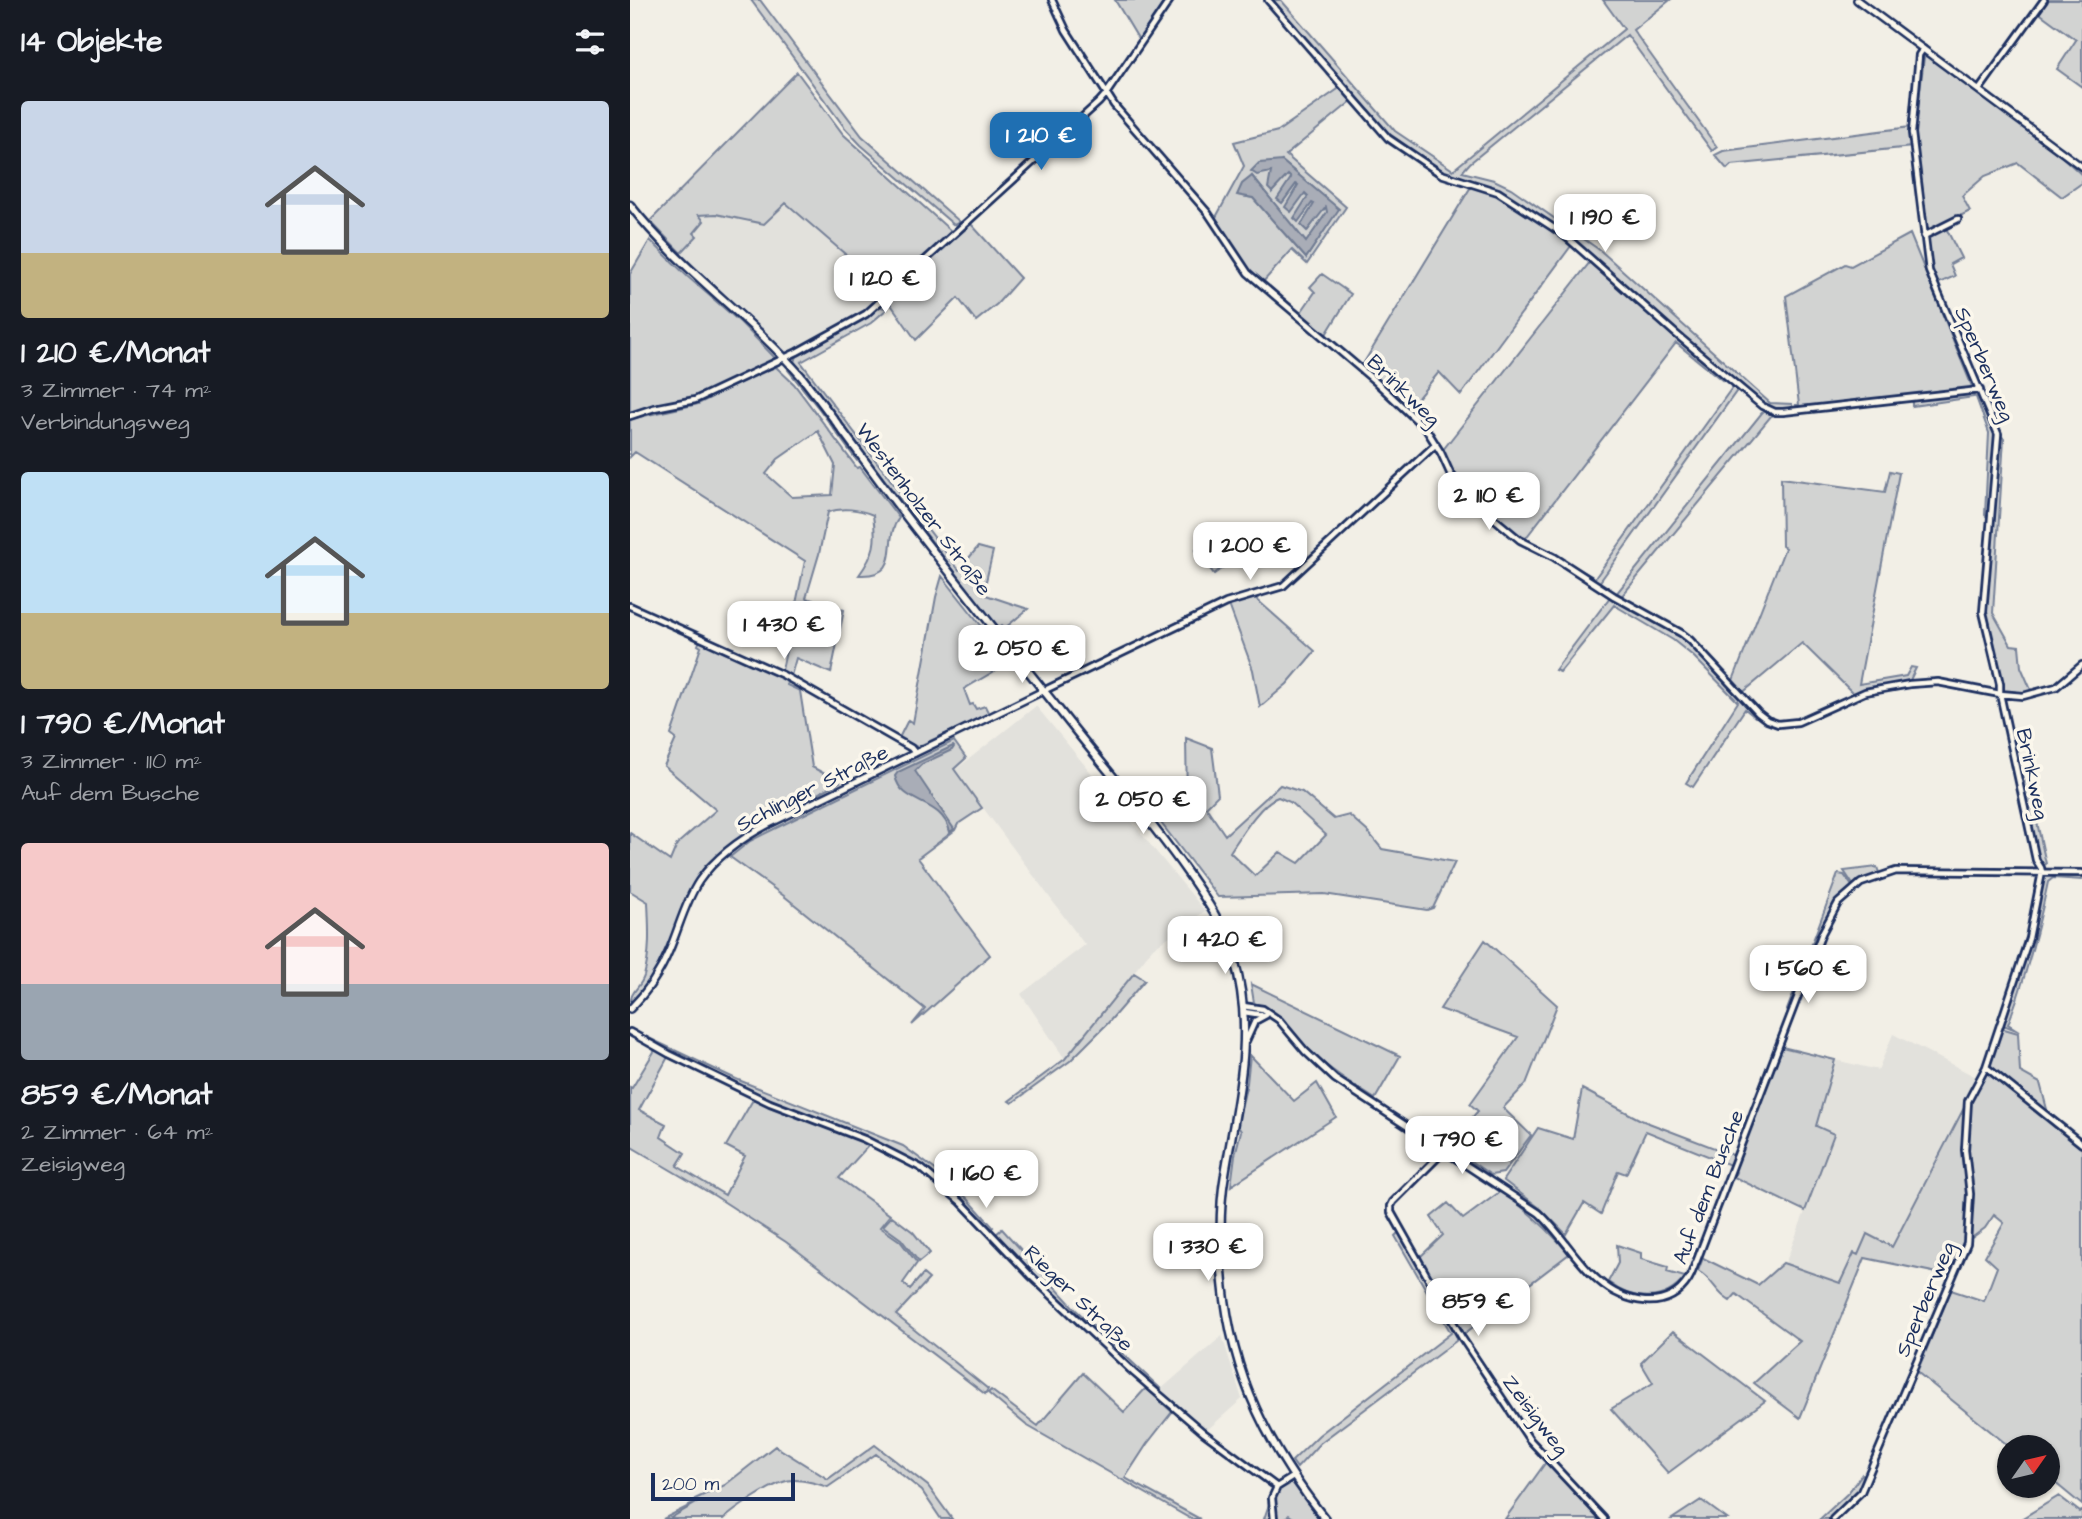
<!DOCTYPE html>
<html lang="de">
<meta charset="utf-8">
<style>
:root{--surface:#171b24;--page:#20242c;--text:#f1f3f6;--muted:#9ea1a6;--accent:#1f6fb2}
body{margin:0;font-family:"Architects Daughter",sans-serif;background:var(--page);color:var(--text);height:100vh;display:flex;flex-direction:column;font-size:26px;white-space:nowrap}
*{box-sizing:border-box;margin:0}
p{font-size:23px;color:var(--muted)}
.icon{flex:none;width:38px;height:38px;fill:none;stroke:currentColor;stroke-width:2;stroke-linecap:round;stroke-linejoin:round}
.map{position:relative;flex:1;overflow:hidden}
.sheet{display:flex;flex-direction:column;background:var(--surface);width:630px}
.sheet>*{flex:none}
.needle{width:46px;rotate:56deg}
.controls{position:absolute;left:1367px;top:1435px;display:grid;gap:14px}
.controls a{display:grid;place-items:center;width:63px;height:63px;border-radius:50%;background:var(--surface);box-shadow:0 2px 5px #0004;font-size:35px}
.scale{position:absolute;left:21px;bottom:18px;width:144px;box-sizing:border-box;padding-left:7px;border:4px solid #1b2f5e;border-top:0;font-size:19px;line-height:24px;white-space:nowrap;color:#1b2f5e;-webkit-text-stroke:5px #fbf7ec;paint-order:stroke}
.price{position:absolute;translate:-50% -60px;padding:0 16px;border-radius:14px;background:#fff;color:#222;font-size:23px;line-height:46px;filter:drop-shadow(0 2px 4px #0008)}
.price::after{content:'';position:absolute;left:50%;top:42px;width:21px;height:16px;margin-left:-10px;background:inherit;clip-path:polygon(0 0,100% 0,50% 100%)}
.price.current{background:var(--accent);color:#fff}
ul{padding:0;list-style:none}
li{display:grid;align-content:center;gap:14px;height:371px;padding:0 21px}
li span{display:grid;place-items:center;height:217px;border-radius:7px;color:#555}
li>.icon{margin-inline-start:auto}
span .icon{width:126px;height:126px;fill:#fffc;stroke-width:1}
li b{font-size:30px}
h2{display:flex;justify-content:space-between;align-items:center;height:84px;padding:0 21px;font-size:30px}
main{display:flex;flex:1;min-height:0}
.map>svg:first-child{display:block}
</style>
<main>
<section class="sheet">
<h2>14 Objekte<svg class="icon" aria-label="filters" viewBox="0 0 24 24"><path d="M4 7h16M4 17h16"/><circle cx="9" cy="7" r="2"/><circle cx="15" cy="17" r="2"/></svg></h2>
<ul>
<li><span style="background:linear-gradient(#c9d6e8 70%,#c2b280 0)"><svg class="icon" aria-label="home" viewBox="0 0 24 24"><path d="M3 11l9-7 9 7M6 9v11h12V9"/></svg></span><div><b>1 210 €/Monat</b><p>3 Zimmer · 74 m²</p><p>Verbindungsweg</p></div></li>
<li><span style="background:linear-gradient(#bfe0f5 65%,#c2b280 0)"><svg class="icon" aria-label="home" viewBox="0 0 24 24"><path d="M3 11l9-7 9 7M6 9v11h12V9"/></svg></span><div><b>1 790 €/Monat</b><p>3 Zimmer · 110 m²</p><p>Auf dem Busche</p></div></li>
<li><span style="background:linear-gradient(#f6c9c9 65%,#9aa5b1 0)"><svg class="icon" aria-label="home" viewBox="0 0 24 24"><path d="M3 11l9-7 9 7M6 9v11h12V9"/></svg></span><div><b>859 €/Monat</b><p>2 Zimmer · 64 m²</p><p>Zeisigweg</p></div></li>
</ul>
</section>
<div class="map">
<svg width="1452" height="1519" viewBox="0 0 1452 1519">
<rect width="100%" height="100%" fill="#f2efe6"/>
<filter id="ink" filterUnits="userSpaceOnUse"><feTurbulence type="fractalNoise" baseFrequency=".0143" numOctaves="2"/><feDisplacementMap in="SourceGraphic" scale="14" xChannelSelector="R" yChannelSelector="G"/><feConvolveMatrix kernelMatrix="1 2 1 2 8 2 1 2 1" color-interpolation-filters="sRGB"/></filter>
<g filter="url(#ink)">
<path fill="#e2e1dc" d="M 156,203 L 259,292 L 236,313 L 160,354 L 158,354 L 119,315 L 51,253 L 66,236 L 64,233 L 68,215 L 86,214 L 134,224 Z
M 406,706 L 575,911 L 523,948 L 435,1059 L 391,994 L 455,945 L 325,770 Z
M 1263,1034 L 1348,1078 L 1262,1247 L 1228,1256 L 1223,1254 L 1210,1284 L 1155,1264 L 1204,1135 L 1186,1127 L 1205,1060 L 1248,1070 Z
M 592,1336 L 612,1399 L 576,1431 L 529,1391 Z"/>
<path fill="#d2d3d2" stroke="#768198" stroke-width="2" fill-rule="evenodd" d="M 121,0 L 130,0 L 232,136 L 330,222 L 324,225 L 231,145 L 215,128 Z
M 485,0 L 535,0 L 509,40 Z
M 641,0 L 651,0 L 765,131 L 823,170 L 994,29 L 973,0 L 1040,0 L 1003,30 L 1087,147 L 1082,151 L 997,35 L 840,163 L 832,172 L 864,180 L 881,188 L 971,251 L 1140,403 L 1162,404 L 1162,410 L 1145,411 L 1134,405 L 928,229 L 860,186 L 812,172 L 759,137 Z
M 1417,0 L 1452,0 L 1452,87 L 1427,69 L 1446,40 L 1408,12 Z
M 1297,55 L 1431,153 L 1430,155 L 1452,175 L 1452,183 L 1432,197 L 1388,163 L 1355,176 L 1332,196 L 1340,211 L 1297,233 L 1294,232 L 1285,134 L 1294,57 Z
M 167,72 L 213,134 L 321,231 L 320,235 L 259,292 L 156,203 L 134,224 L 86,214 L 69,215 L 74,221 L 64,233 L 67,236 L 51,253 L 20,221 Z
M 711,87 L 723,100 L 656,155 L 716,207 L 677,264 L 662,250 L 632,283 L 613,263 L 585,219 L 614,166 L 604,142 L 648,131 ZM 652,161 L 708,209 L 676,258 L 623,198 L 608,195 L 622,176 L 676,243 L 698,212 L 695,206 L 678,230 L 671,225 L 685,204 L 666,184 L 652,203 L 661,178 L 657,174 L 642,192 L 642,172 Z
M 1281,127 L 1282,147 L 1101,165 L 1097,169 L 1085,155 L 1093,151 Z
M 842,185 L 860,190 L 874,197 L 873,200 L 912,224 L 941,246 L 831,395 L 809,372 L 778,410 L 772,404 L 773,402 L 733,364 Z
M 341,224 L 390,278 L 367,304 L 346,321 L 328,298 L 286,340 L 257,299 Z
M 1316,228 L 1331,258 L 1320,264 L 1325,276 L 1307,284 L 1301,273 L 1297,239 Z
M 1280,234 L 1343,389 L 1167,409 L 1166,405 L 1169,405 L 1156,296 L 1215,264 L 1221,266 Z
M 20,240 L 58,277 L 110,322 L 146,359 L 65,399 L 0,415 L 0,274 Z
M 960,262 L 1044,337 L 1095,376 L 1092,380 L 1046,343 L 895,539 C 876,528 839,499 828,481 C 822,471 817,461 812,451 Z
M 692,274 L 721,294 L 695,336 L 669,315 L 685,292 L 680,287 Z
M 249,306 L 257,309 L 241,323 L 171,362 L 329,570 L 348,547 L 363,551 L 353,594 L 398,609 L 375,628 L 372,625 L 368,628 L 164,361 L 169,354 L 238,316 Z
M 146,367 L 164,384 L 227,468 L 230,467 L 269,518 C 251,541 275,577 229,575 C 245,553 247,542 243,515 C 229,509 212,507 198,512 L 189,554 L 176,598 L 214,610 L 201,673 L 166,658 L 161,676 L 152,670 L 175,561 L 5,452 L 0,457 L 0,419 L 68,404 L 127,374 ZM 188,431 L 205,465 L 202,495 L 162,497 L 136,474 L 148,459 Z
M 1104,385 L 1108,389 L 969,583 L 938,565 L 937,562 L 965,578 Z
M 1343,392 L 1344,397 L 1282,406 L 1282,399 Z
M 1351,395 L 1367,434 L 1360,520 L 1355,515 L 1359,433 L 1346,397 Z
M 1135,409 L 1142,412 L 1142,415 L 991,597 L 986,594 Z
M 1370,436 L 1374,438 L 1363,613 L 1381,645 L 1389,646 L 1391,667 L 1402,692 L 1393,694 L 1373,693 L 1355,612 Z
M 1260,471 L 1269,473 L 1229,684 L 1276,676 L 1281,667 L 1286,668 L 1279,682 L 1243,688 L 1224,694 L 1172,643 L 1111,694 L 1102,683 L 1155,548 L 1152,546 L 1151,478 L 1255,492 Z
M 580,533 L 604,559 L 584,574 L 566,550 Z
M 312,576 L 380,662 L 334,689 L 340,705 L 343,704 L 346,709 L 355,706 L 359,714 L 287,747 L 269,738 L 278,720 L 283,723 L 306,597 Z
M 624,597 L 685,651 L 657,684 L 630,707 L 623,670 L 599,605 Z
M 980,597 L 1054,639 L 1128,713 L 1129,717 L 1125,717 L 1115,709 L 1063,787 L 1056,783 L 1108,702 L 1063,656 L 1043,640 L 984,605 L 930,672 L 925,670 Z
M 70,640 L 152,678 L 156,680 L 157,685 L 170,691 L 182,767 L 210,782 L 116,832 L 75,866 L 56,899 L 29,969 L 0,1006 C 0,990 10,989 14,976 C 21,951 19,927 18,902 L 0,891 L 0,833 L 40,861 L 47,844 L 86,810 L 34,766 L 46,739 L 41,735 L 71,647 L 68,645 Z
M 556,738 L 582,748 L 588,795 L 576,807 L 595,835 L 650,785 L 672,792 L 704,819 L 719,815 L 738,832 L 752,849 L 825,862 L 803,908 L 797,910 L 694,894 L 588,897 L 528,819 L 557,804 ZM 648,797 L 660,802 L 696,835 L 669,863 L 650,852 L 625,876 L 600,852 C 610,837 630,803 648,797 Z
M 324,741 L 336,758 L 324,769 L 352,808 L 328,824 L 325,830 L 288,858 L 360,955 L 282,1025 L 295,1009 L 154,896 L 100,857 L 120,841 L 146,828 Z
M 1398,780 L 1416,864 L 1412,866 L 1408,860 L 1391,785 Z
M 1247,867 L 1249,873 L 1230,881 L 1224,886 L 1214,871 Z
M 1208,874 L 1214,875 L 1222,886 C 1217,892 1211,897 1206,903 C 1185,930 1172,977 1160,1010 L 1157,1010 Z
M 1413,875 L 1452,876 L 1452,880 L 1423,878 L 1418,882 C 1408,931 1396,977 1378,1024 L 1389,1031 L 1373,1025 L 1401,939 Z
M 855,940 L 927,1005 L 896,1084 L 873,1108 L 901,1135 L 873,1173 L 861,1175 L 839,1160 L 857,1135 L 840,1120 L 848,1111 L 840,1104 L 888,1037 L 810,1009 Z
M 504,973 L 515,980 L 478,1023 L 440,1061 L 382,1103 L 379,1101 L 435,1059 Z
M 621,984 L 770,1056 L 745,1099 C 723,1085 702,1071 682,1054 C 661,1036 651,1013 624,1003 Z
M 1371,1028 L 1388,1033 L 1390,1072 L 1410,1083 L 1418,1113 L 1358,1066 Z
M 6,1032 L 106,1079 L 273,1146 L 307,1171 L 338,1199 L 363,1227 L 360,1229 C 339,1206 316,1181 289,1164 C 244,1136 191,1122 142,1102 C 96,1083 51,1059 8,1035 Z
M 1152,1047 L 1205,1060 L 1186,1126 L 1204,1134 L 1175,1211 L 1104,1177 L 1106,1172 L 1104,1171 Z
M 25,1050 L 38,1057 L 9,1110 L 36,1124 L 31,1137 L 55,1153 L 47,1166 L 95,1195 L 115,1156 L 96,1146 L 124,1098 L 240,1144 L 209,1178 L 260,1215 L 250,1227 L 270,1241 L 287,1263 L 273,1283 L 280,1289 L 293,1274 L 299,1279 L 266,1315 L 358,1389 L 355,1394 L 156,1242 L 85,1196 L 0,1146 L 0,1087 L 2,1088 Z
M 620,1055 L 664,1101 L 687,1083 L 706,1117 L 601,1186 L 605,1155 L 611,1131 L 607,1125 L 617,1083 Z
M 1359,1072 L 1452,1148 L 1452,1505 L 1418,1477 L 1418,1447 L 1380,1447 L 1287,1372 L 1321,1290 L 1354,1301 L 1367,1267 L 1355,1256 L 1374,1223 L 1364,1215 L 1355,1228 L 1335,1243 L 1322,1276 L 1235,1258 L 1170,1418 L 1124,1383 L 1170,1341 L 1106,1294 L 1100,1301 C 1085,1293 1084,1280 1068,1271 L 1073,1258 L 1128,1285 L 1153,1263 L 1210,1283 L 1224,1253 L 1228,1255 L 1237,1234 L 1262,1247 L 1337,1102 L 1339,1102 L 1356,1073 Z
M 952,1089 L 1011,1120 L 1103,1155 L 1100,1165 L 1016,1131 L 996,1174 L 988,1171 L 971,1214 L 954,1203 L 936,1234 L 911,1209 L 873,1180 L 908,1128 L 943,1139 Z
M 871,1191 C 897,1210 919,1229 939,1254 L 834,1334 L 790,1257 L 813,1235 L 801,1217 L 818,1203 L 833,1219 Z
M 262,1216 L 283,1232 L 300,1253 L 289,1262 L 271,1239 L 253,1226 Z
M 372,1229 L 446,1310 L 531,1389 L 529,1391 C 472,1341 417,1290 366,1234 Z
M 770,1231 L 826,1330 L 828,1335 L 826,1341 L 690,1443 L 667,1468 L 662,1461 L 689,1435 L 821,1333 L 765,1236 Z
M 987,1245 L 1011,1253 L 1011,1259 L 1038,1267 L 1037,1272 L 1055,1277 C 1035,1304 1002,1301 978,1282 L 988,1263 Z
M 1043,1331 L 1135,1401 L 1038,1473 L 981,1409 L 1023,1383 L 1011,1363 Z
M 453,1373 L 494,1412 L 516,1388 L 542,1412 L 517,1444 L 495,1478 L 570,1519 L 561,1519 L 396,1425 L 358,1393 L 361,1390 L 408,1426 Z
M 245,1445 L 298,1486 L 322,1519 L 311,1519 L 292,1491 L 246,1454 L 198,1487 C 184,1483 166,1477 153,1482 C 138,1487 106,1508 94,1519 L 33,1519 L 65,1503 L 65,1499 L 95,1485 L 145,1446 L 198,1479 Z
M 916,1462 L 969,1519 L 875,1519 Z
M 1232,1474 L 1236,1476 L 1226,1495 L 1200,1519 L 1190,1519 L 1218,1493 Z
M 661,1481 L 689,1519 L 665,1519 L 659,1515 L 655,1519 L 634,1519 L 645,1487 L 651,1488 Z
M 1429,1496 L 1450,1512 L 1452,1511 L 1452,1519 L 1391,1519 Z
M 1071,1500 L 1097,1519 L 1042,1519 Z"/>
<path fill="#a9adb7" stroke="#707b93" stroke-width="2" d="M 652,161 L 709,209 L 676,258 L 623,198 L 607,195 L 612,184 L 622,176 L 676,242 L 697,212 L 696,207 L 677,231 L 671,225 L 684,204 L 682,203 L 668,222 L 664,218 L 678,196 L 675,193 L 661,212 L 655,207 L 668,185 L 666,184 L 652,203 L 647,199 L 661,178 L 658,175 L 642,192 L 638,188 L 641,172 L 627,175 L 621,171 L 629,163 Z
M 323,746 L 324,747 L 322,750 L 292,764 L 285,771 L 324,829 L 320,832 C 311,797 272,807 265,776 L 268,772 Z"/>
<g fill="none" stroke-linecap="round" stroke-linejoin="round">
<path stroke="#707b93" stroke-width="2" d="M 158,370 L 190,410 L 227,461
M 39,1519 L 70,1501"/>
<g stroke="#1b2f5e" stroke-width="10">
<path id="minor" d="M 422,0 L 436,30 L 484,105 L 578,213 L 618,273 L 746,382 L 796,429 L 811,453 L 820,473 L 837,496 L 890,540 L 924,557 L 984,596 L 1051,633 L 1060,640 L 1128,713 L 1137,720 L 1148,724 L 1168,722 L 1235,692 L 1280,684 L 1308,682 L 1370,694 L 1393,696 L 1426,687 L 1452,665
M 638,0 L 758,138 L 811,174 L 868,192 L 933,234 L 1046,334 L 1132,406 L 1145,412 L 1153,412 L 1350,390
M 1349,90 L 1414,0
M 1294,236 L 1328,219
M 0,416 L 24,408 L 65,400 L 167,352 L 236,314 L 469,102 L 476,94 L 540,0
M 0,606 L 153,675 L 281,748 L 285,753
M 413,691 L 596,603 L 653,586 L 806,444
M 613,1006 L 633,1009 L 649,1020 L 675,1051 L 705,1079 L 909,1213 C 931,1233 946,1262 969,1281 C 994,1303 1037,1313 1058,1280 C 1062,1274 1064,1266 1067,1260 L 1192,933 L 1208,903 L 1231,883 L 1266,871 L 1452,873
M 614,1012 L 633,1015
M 0,1032 L 39,1054 L 140,1103 L 234,1139 L 291,1168 L 331,1202 L 400,1275 L 504,1373 L 574,1433 L 647,1487
M 616,1041 L 625,1021 L 636,1015
M 1356,1067 L 1452,1144
M 815,1150 L 763,1202 L 761,1206 L 761,1212 L 832,1338 L 899,1439 L 974,1519
M 647,1487 L 663,1477
M 644,1519 L 642,1498 L 647,1487
M 1203,1519 L 1231,1492 L 1337,1243 L 1340,1194 L 1335,1150 L 1338,1101 L 1356,1067 L 1399,938 L 1412,872 L 1411,868 L 1406,860 L 1370,694 L 1370,684 L 1353,612 L 1368,434 L 1299,271 L 1282,133 L 1289,55 L 1293,49"/>
</g>
<g stroke="#1b2f5e" stroke-width="10">
<path id="tertiary" d="M 1227,0 L 1452,167
M 0,1009 C 17,992 30,973 39,951 C 49,928 55,902 69,881 C 87,855 112,838 139,824 L 413,691"/>
</g>
<g stroke="#1b2f5e" stroke-width="11">
<path id="secondary" d="M 0,205 C 50,269 118,315 171,376 C 208,423 242,472 278,519 C 328,584 379,647 430,711 C 472,765 518,816 557,872 C 576,899 595,927 604,959 C 626,1034 607,1100 595,1174 C 590,1201 590,1227 591,1254 C 595,1359 630,1437 695,1519"/>
</g>
<use href="#minor" stroke="#fbf7ec" stroke-width="4.5"/>
<use href="#tertiary" stroke="#fbf7ec" stroke-width="5"/>
<use href="#secondary" stroke="#fbf7ec" stroke-width="6"/>
</g>
</g>
<g text-anchor="middle" stroke-width="7" stroke-linejoin="round" paint-order="stroke">
<g font-size="21" fill="#1b2f5e" stroke="#fbf7ec">
<text transform="translate(1355 364) rotate(67)" y="7">Sperberweg</text>
<text transform="translate(774 390) rotate(44)" y="7">Brinkweg</text>
<text transform="translate(294 509) rotate(53)" y="7">Westenholzer Straße</text>
<text transform="translate(1403 774) rotate(78)" y="7">Brinkweg</text>
<text transform="translate(182 788) rotate(-27)" y="7">Schlinger Straße</text>
<text transform="translate(1078 1187) rotate(-69)" y="7">Auf dem Busche</text>
<text transform="translate(449 1298) rotate(44)" y="7">Rieger Straße</text>
<text transform="translate(1295 1299) rotate(-67)" y="7">Sperberweg</text>
<text transform="translate(906 1415) rotate(53)" y="7">Zeisigweg</text>
</g>
</g>
</svg>
<div class="controls">
<a><svg class="needle" viewBox="-14 -14 28 28"><path d="M0-13l5 13h-10z" fill="#e53935"/><path d="M0 13l5-13h-10z" fill="#9ea1a6"/></svg></a>
</div>
<div class="scale">200 m</div>
<b class="price current" style="left:411px;top:172px">1 210 €</b>
<b class="price" style="left:975px;top:254px">1 190 €</b>
<b class="price" style="left:255px;top:315px">1 120 €</b>
<b class="price" style="left:859px;top:532px">2 110 €</b>
<b class="price" style="left:620px;top:582px">1 200 €</b>
<b class="price" style="left:154px;top:661px">1 430 €</b>
<b class="price" style="left:392px;top:685px">2 050 €</b>
<b class="price" style="left:513px;top:836px">2 050 €</b>
<b class="price" style="left:595px;top:976px">1 420 €</b>
<b class="price" style="left:1178px;top:1005px">1 560 €</b>
<b class="price" style="left:832px;top:1176px">1 790 €</b>
<b class="price" style="left:356px;top:1210px">1 160 €</b>
<b class="price" style="left:578px;top:1283px">1 330 €</b>
<b class="price" style="left:848px;top:1338px">859 €</b>
</div>
</main>
